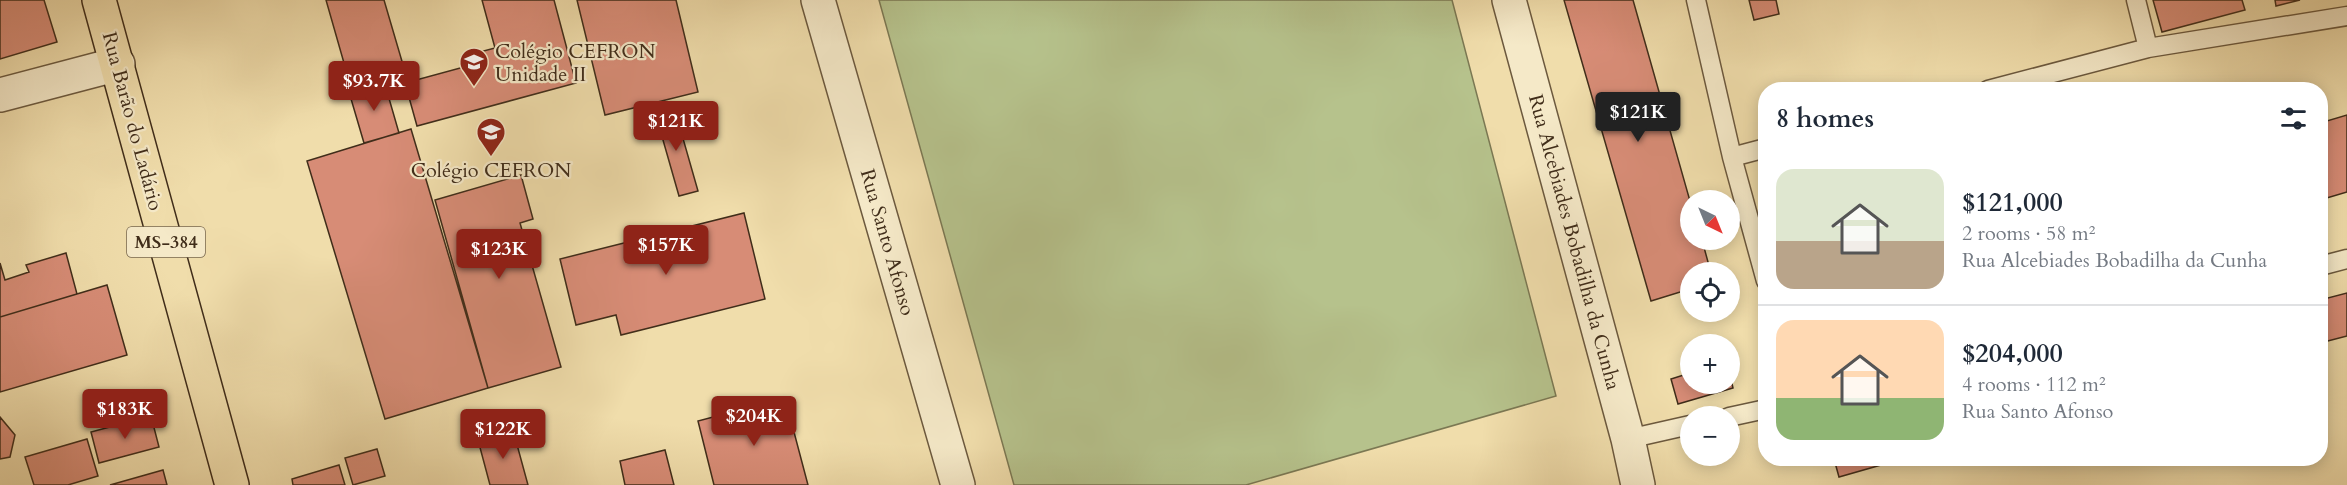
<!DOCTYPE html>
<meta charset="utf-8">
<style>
:root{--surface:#fff;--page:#f6f6f7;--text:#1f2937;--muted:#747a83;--line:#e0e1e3;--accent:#8f2418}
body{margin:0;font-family:Cardo,serif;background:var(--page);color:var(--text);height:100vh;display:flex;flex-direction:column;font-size:22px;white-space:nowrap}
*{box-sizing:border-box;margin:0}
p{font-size:20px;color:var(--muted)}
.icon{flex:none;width:33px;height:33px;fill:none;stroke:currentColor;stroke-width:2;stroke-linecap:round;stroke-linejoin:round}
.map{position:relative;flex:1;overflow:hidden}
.drawer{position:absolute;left:1758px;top:82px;width:570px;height:384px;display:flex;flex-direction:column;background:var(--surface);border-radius:24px;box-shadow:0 3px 15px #0003}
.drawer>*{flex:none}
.needle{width:39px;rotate:137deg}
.tools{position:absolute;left:1680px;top:190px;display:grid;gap:12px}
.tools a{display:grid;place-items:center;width:60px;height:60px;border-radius:50%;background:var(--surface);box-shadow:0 3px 15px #0003;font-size:30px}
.price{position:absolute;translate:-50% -51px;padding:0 14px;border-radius:6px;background:var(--accent);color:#fff;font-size:20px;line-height:39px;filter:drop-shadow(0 2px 3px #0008)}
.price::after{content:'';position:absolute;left:50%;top:36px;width:18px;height:14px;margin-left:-9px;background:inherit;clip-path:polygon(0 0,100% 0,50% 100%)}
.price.current{background:#222;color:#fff}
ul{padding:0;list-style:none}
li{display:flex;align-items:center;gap:18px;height:150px;padding:0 18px}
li+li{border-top:2px solid var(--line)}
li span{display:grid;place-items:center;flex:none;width:168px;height:120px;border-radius:18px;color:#555}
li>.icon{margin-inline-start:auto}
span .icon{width:72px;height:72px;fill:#fffc;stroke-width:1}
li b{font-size:26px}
h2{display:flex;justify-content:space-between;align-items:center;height:72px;padding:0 18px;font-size:26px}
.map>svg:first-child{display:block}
</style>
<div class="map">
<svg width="2347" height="485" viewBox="0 0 2347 485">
<rect width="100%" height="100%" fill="#f0ddab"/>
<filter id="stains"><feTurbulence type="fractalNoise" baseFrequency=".00333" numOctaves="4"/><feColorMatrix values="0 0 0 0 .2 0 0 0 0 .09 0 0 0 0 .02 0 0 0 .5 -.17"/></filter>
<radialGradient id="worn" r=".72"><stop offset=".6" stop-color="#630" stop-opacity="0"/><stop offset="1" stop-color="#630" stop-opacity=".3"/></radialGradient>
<path fill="#b6c28c" stroke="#7b7853" stroke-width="1.5" d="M 879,0 L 1452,0 L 1556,396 L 1246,485 L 1014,485 Z"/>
<path fill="#d78c76" stroke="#402d1a" stroke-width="1.5" d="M 0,0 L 44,0 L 57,42 L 0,59 Z
M 326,0 L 384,0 L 406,75 L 352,91 Z
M 482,0 L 554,0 L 576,83 L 417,126 L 405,83 L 464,67 L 461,57 L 495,48 Z
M 577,0 L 676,0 L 698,92 L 605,115 Z
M 1564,0 L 1633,0 L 1690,201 L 1690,240 L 1702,240 L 1711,273 L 1690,273 L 1690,289 L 1651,301 Z
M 1749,0 L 1776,0 L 1779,14 L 1754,20 Z
M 2153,0 L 2242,0 L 2245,10 L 2162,32 Z
M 2275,0 L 2300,0 L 2276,6 Z
M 384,81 L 399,133 L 364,143 L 349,92 Z
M 674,107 L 698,191 L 679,196 L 655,112 Z
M 2347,115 L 2347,192 L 2320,200 L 2320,123 Z
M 411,129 L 488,388 L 385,419 L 307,161 Z
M 521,175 L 533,219 L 520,223 L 561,367 L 488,388 L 435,200 Z
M 744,213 L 765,299 L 621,335 L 616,315 L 576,325 L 560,259 Z
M 66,253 L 77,294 L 0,317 L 0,263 L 5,280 L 29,272 L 26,265 Z
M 107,285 L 127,355 L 0,392 L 0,317 Z
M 2347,293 L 2347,336 L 2320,343 L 2320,300 Z
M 1690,373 L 1690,384 L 1730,384 L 1730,375 L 1733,388 L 1678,404 L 1671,379 Z
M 785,398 L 808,485 L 714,485 L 698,421 Z
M 151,416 L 159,447 L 99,463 L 91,432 Z
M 0,417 L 15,435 L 10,457 L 0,459 Z
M 513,430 L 528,485 L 490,485 L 478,440 Z
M 87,439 L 98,476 L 68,485 L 34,485 L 25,457 Z
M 377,449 L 385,476 L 353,485 L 345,458 Z
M 665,450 L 674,485 L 625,485 L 620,461 Z
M 1834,459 L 1902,459 L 1839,477 Z
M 339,465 L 345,485 L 293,485 L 292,479 Z
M 163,470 L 167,485 L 110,485 Z"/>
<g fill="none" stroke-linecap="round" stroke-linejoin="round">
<g stroke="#6c593e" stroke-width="21">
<path id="service" d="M 1696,0 L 1732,157 L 1766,281
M 2136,0 L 2148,48
M 1988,90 L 2148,48 L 2347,16
M 1732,157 L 1766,148
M 2320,266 L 2347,259
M 1729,417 L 1766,409
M 1628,439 L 1690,425"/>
</g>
<g stroke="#6c593e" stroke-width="36">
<path id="minor" d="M 818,0 L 958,485
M 0,95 L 118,64"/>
</g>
<g stroke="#6c593e" stroke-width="36">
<path id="tertiary" d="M 1509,0 L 1628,439 L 1638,485"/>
</g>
<g stroke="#402d1a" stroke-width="36">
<path id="primary" d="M 99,0 L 232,485"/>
</g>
<use href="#service" stroke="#f5e9c8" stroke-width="18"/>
<use href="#minor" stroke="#f5e9c8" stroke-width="33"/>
<use href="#tertiary" stroke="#f5e9c8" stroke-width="33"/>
<use href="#primary" stroke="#f0ddab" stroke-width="33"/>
</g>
<defs>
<g id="school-pin" transform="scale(1.5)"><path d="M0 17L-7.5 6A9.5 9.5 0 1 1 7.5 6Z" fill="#8f2418" stroke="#f5e9c8"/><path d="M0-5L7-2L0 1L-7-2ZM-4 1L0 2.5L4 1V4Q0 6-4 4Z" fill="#fff"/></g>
</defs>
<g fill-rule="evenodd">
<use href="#school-pin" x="474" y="62"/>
<use href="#school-pin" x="491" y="132"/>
</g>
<g text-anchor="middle" stroke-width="4.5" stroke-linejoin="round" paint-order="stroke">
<rect fill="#f5e9c8" stroke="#76654e" stroke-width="1.5" x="127" y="227" width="78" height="30" rx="4.5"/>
<g font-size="18" font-weight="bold" fill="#402d1a">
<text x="166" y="248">MS-384</text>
</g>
<g font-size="20" fill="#402d1a" stroke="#f5e9c8" text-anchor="start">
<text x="495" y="58">Colégio CEFRON<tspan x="495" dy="23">Unidade II</tspan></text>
<text x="491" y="177" text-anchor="middle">Colégio CEFRON</text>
</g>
<g font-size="20" fill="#402d1a" stroke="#f5e9c8">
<text transform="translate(133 121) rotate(75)" y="7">Rua Barão do Ladário</text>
<text transform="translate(888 242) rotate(74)" y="7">Rua Santo Afonso</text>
<text transform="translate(1575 242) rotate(75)" y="7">Rua Alcebiades Bobadilha da Cunha</text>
</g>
</g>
<rect width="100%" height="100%" filter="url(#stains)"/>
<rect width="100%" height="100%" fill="url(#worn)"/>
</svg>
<div class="tools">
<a><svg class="needle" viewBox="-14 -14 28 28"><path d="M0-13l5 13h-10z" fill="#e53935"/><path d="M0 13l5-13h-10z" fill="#747a83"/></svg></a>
<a><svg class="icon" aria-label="locate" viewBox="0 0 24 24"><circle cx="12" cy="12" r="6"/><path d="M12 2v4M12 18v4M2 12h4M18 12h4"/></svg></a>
<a>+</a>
<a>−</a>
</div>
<b class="price" style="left:374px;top:112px">$93.7K</b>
<b class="price current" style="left:1638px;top:143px">$121K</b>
<b class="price" style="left:676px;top:152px">$121K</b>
<b class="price" style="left:666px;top:276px">$157K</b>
<b class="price" style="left:499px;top:280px">$123K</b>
<b class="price" style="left:125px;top:440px">$183K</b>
<b class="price" style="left:754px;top:447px">$204K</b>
<b class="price" style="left:503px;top:460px">$122K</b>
<section class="drawer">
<h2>8 homes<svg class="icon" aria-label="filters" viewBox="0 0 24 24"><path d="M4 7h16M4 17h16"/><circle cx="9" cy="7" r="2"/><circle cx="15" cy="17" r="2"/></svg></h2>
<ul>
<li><span style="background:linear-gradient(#dfe7d0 60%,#b9a48a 0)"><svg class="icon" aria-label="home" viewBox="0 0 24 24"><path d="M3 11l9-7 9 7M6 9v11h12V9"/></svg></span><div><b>$121,000</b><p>2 rooms · 58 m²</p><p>Rua Alcebiades Bobadilha da Cunha</p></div></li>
<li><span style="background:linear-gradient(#ffd9b3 65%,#8fb573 0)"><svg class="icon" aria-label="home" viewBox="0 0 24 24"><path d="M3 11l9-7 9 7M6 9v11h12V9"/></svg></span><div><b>$204,000</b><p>4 rooms · 112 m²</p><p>Rua Santo Afonso</p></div></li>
</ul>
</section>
</div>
